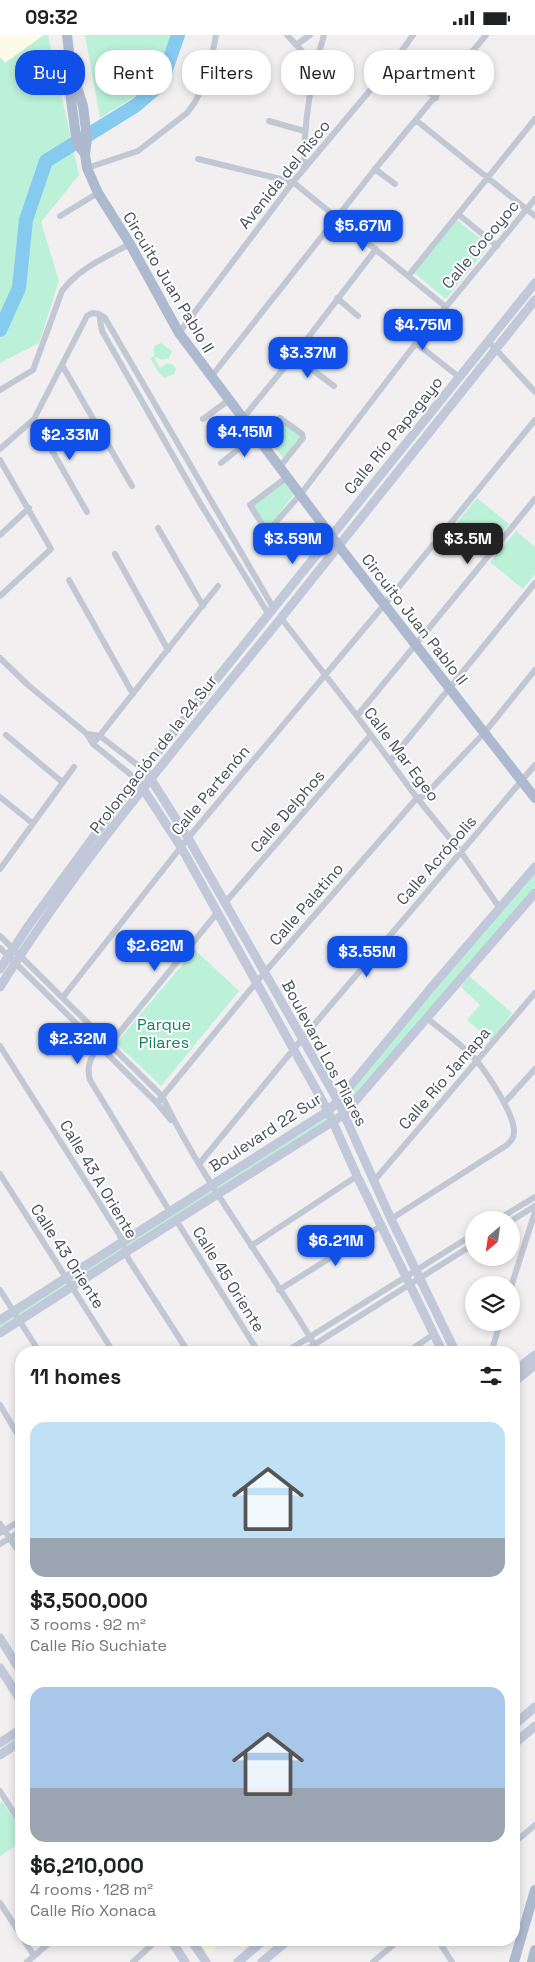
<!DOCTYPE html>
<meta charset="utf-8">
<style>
:root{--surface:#fff;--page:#f2f2f2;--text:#202124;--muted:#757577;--accent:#114fe9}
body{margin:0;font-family:"Space Grotesk",sans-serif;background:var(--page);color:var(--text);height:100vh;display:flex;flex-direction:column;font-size:19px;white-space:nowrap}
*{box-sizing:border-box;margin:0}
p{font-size:16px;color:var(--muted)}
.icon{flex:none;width:28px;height:28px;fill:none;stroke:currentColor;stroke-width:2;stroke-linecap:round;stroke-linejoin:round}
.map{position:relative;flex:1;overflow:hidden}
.side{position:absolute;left:15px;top:1311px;width:505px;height:600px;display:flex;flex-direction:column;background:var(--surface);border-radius:20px;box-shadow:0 2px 8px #0003}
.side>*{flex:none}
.guide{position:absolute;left:15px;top:15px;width:505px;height:45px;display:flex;gap:10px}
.needle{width:32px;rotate:209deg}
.controls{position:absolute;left:465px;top:1176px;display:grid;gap:10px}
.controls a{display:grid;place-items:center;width:55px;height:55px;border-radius:50%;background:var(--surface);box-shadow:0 2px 8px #0003;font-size:25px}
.price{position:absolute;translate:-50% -42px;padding:0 11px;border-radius:10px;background:var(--accent);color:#fff;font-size:16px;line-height:32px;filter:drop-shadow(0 1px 2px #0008)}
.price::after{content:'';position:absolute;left:50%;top:30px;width:15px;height:11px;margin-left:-8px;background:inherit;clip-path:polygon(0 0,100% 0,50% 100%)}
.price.current{background:#222;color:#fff}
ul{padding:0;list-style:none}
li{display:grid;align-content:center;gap:10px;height:265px;padding:0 15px}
li span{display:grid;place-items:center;height:155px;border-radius:15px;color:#555}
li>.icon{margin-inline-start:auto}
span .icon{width:90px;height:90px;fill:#fffc;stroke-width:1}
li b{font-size:21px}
h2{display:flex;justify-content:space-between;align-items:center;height:60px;padding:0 15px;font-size:21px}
.chip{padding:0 18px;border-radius:20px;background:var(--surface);box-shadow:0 2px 8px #0003;font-size:18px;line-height:45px}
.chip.current{background:var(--accent);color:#fff}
.status{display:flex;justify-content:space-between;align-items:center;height:35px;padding:0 25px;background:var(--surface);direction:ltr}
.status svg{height:14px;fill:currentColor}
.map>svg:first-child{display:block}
</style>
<div class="status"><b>09:32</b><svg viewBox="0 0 49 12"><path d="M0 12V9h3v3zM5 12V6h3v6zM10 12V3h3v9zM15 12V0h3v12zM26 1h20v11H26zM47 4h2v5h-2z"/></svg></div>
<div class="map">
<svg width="535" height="1927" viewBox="0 0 535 1927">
<rect width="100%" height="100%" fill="#f1efef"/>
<path fill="#fdfae7" d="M 0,0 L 44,0 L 5,28 L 0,22 Z
M 207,1905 L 249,1905 L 250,1906 L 242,1914 L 238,1909 L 220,1908 L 209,1920 L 201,1910 Z"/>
<path fill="#bbf1d8" d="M 44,0 L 48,0 L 79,140 L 41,187 L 59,246 L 39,308 L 0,328 L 0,22 L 5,28 Z
M 85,0 L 172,0 L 165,20 L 144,56 L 100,83 Z
M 456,184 L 489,211 L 446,264 L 413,237 Z
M 161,308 L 172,316 L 169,323 L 163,325 L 154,322 L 160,333 C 166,328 171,326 176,333 L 174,339 L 165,343 L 159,338 L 150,323 L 154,321 L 154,311 Z
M 280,384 L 302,401 L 284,424 L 266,401 Z
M 286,445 L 296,457 L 266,495 L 252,470 Z
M 477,463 L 509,489 L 482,522 L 450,496 Z
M 516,496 L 535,512 L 535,539 L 523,554 L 490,527 Z
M 535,839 L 535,852 L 345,1076 L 341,1065 Z
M 195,915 L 239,956 L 161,1051 L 116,1008 Z
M 469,941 L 512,978 L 491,1006 L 467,985 L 480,970 L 461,952 Z
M 326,1078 L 331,1087 L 0,1294 L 0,1288 Z
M 2,1766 L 21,1795 L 21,1807 L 0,1821 L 0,1769 Z"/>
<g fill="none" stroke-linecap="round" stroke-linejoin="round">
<path stroke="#86caf0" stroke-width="14" d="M 0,295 L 19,253 L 26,185 L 46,126 L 135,71 L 161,49 L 178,0"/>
<path stroke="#c1c8d4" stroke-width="6" d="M 287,0 L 315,30
M 296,10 L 310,0
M 393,28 L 436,63
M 455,38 L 470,49
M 269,86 L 304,96
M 417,86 L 535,181
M 198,124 L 293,147 L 446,272
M 87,133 L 138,116 L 187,78 L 195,67 L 208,41 L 216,0
M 304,133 C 304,86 310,45 324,0
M 375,134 L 395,149
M 458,179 L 497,211
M 60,181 L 98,158
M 409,240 L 535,84
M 337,263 L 358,281
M 99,279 L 102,296 L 200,468 L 269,580
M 179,298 L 293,147 L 393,28 L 413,0
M 488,306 L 535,357
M 416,308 L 459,342
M 294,321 L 334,351
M 62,330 L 132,451
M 211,342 L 375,134 L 486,0
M 0,355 L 33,335 L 62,256 C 78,234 106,222 130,209
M 243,383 L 294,321 L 376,214
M 34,384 L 87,477
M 203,384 L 229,365
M 260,407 L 280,383 L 302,399 L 303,403 L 279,433
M 0,414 L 34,384 L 87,281 L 92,278 L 99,279 L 105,283 L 274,574
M 0,425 L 51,514 L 0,561
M 221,428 L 255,401
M 287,442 L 250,470 L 267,497 L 300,460 L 416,308 L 535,164
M 158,493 L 203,571
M 0,500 L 29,473
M 115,519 L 168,615
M 69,545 L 133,659
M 281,583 L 357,681 L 417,763 L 461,817 L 499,872
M 0,623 L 28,650 L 87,699 L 93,709 L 136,744
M 357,681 L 535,464
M 87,699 L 100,701 L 144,735
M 6,700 L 61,746
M 93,709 L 218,551
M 390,726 L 535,548
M 0,762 L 32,788
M 0,834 L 74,732
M 224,869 L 370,701
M 0,901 L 162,1061 C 204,1149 265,1225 314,1309
M 0,913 L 157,1068 L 171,1085
M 63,962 L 188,803 L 384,570 L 535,385
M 110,1009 L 217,878
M 99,1010 C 91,1022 86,1031 90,1045 L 170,1177
M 0,1011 L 119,1199 L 129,1225 L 189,1318
M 48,1018 L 76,988
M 505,1067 L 535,1034
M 157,1068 L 264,938 L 417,763 L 424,761 L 430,755 L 485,697 L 535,635
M 199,1129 L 302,1004 L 535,730
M 0,1139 L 114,1318
M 373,1147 L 535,958
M 391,1184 L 507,1110 C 511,1106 514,1103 514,1097 C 515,1080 488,1040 477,1026 C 463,1010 443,997 427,983
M 176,1185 L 259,1318
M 497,1185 L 535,1162
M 511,1186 L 535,1171
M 251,1211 L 357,1141
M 511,1252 L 535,1177
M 0,1255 L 40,1318
M 279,1255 L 381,1191
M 284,1318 L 474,1199
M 301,1318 L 474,1209
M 406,1318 L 434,1299
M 491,1318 L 500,1288
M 0,1370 L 21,1405
M 0,1489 L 21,1520
M 0,1498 L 21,1485
M 0,1509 L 21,1496
M 0,1756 L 21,1789
M 514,1808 L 535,1790
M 0,1868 L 21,1900
M 24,1905 L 34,1921
M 438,1905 L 452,1927
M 27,1927 L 53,1905
M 133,1927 L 157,1905
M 373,1927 L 399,1905"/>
<path stroke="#c0c8d9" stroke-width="9" d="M 147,738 L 188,803 L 338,1066 L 391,1184 L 456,1318
M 140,749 L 181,812 L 328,1076 L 357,1141 L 443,1318
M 0,934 L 29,890 L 136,744 L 535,248
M 0,952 C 82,821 184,704 281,583 C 366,477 450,370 535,265
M 0,1285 L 328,1076 L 338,1066 L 430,954 L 535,832
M 0,1298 L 126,1217 L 343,1080 L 535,858
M 514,1336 L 535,1320
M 514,1347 L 535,1330
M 0,1603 L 21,1637
M 0,1633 L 21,1666
M 514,1690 L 535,1672
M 0,1708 L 21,1694
M 514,1709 L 535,1691
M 0,1720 L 21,1706
M 171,1905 L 185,1927
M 191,1905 L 206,1927
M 238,1927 L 264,1905
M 262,1927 L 288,1905"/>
<path stroke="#adb9cf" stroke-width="10" d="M 67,0 L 71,33 L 69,50 L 77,109 L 85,119
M 71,33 L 83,71 L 87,104 L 85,119 L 87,133 L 98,158 L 130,209 L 179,298 L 338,510 L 535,763
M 514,1927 L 535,1855
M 532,1927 L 535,1915"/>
</g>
<g text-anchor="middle" stroke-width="4" stroke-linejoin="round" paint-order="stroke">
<g font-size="16" fill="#464f5d" stroke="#fff">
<text transform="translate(284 139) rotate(-51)" y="6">Avenida del Risco</text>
<text transform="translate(480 209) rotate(-50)" y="6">Calle Cocoyoc</text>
<text transform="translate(169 247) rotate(59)" y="6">Circuito Juan Pablo II</text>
<text transform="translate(393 400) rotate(-51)" y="6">Calle Río Papagayo</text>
<text transform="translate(415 584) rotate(52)" y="6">Circuito Juan Pablo II</text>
<text transform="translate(153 719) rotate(-52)" y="6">Prolongación de la 24 Sur</text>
<text transform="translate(402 719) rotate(53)" y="6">Calle Mar Egeo</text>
<text transform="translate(210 755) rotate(-50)" y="6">Calle Partenón</text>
<text transform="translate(287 776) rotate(-49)" y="6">Calle Delphos</text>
<text transform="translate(436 825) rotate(-49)" y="6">Calle Acrópolis</text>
<text transform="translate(306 869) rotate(-49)" y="6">Calle Palatino</text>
<text transform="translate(325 1018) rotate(62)" y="6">Boulevard Los Pilares</text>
<text transform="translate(444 1043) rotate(-49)" y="6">Calle Río Jamapa</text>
<text transform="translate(265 1097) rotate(-33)" y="6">Boulevard 22 Sur</text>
<text transform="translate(99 1144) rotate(59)" y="6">Calle 43 A Oriente</text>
<text transform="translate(68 1221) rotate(57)" y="6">Calle 43 Oriente</text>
<text transform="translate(229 1244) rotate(58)" y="6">Calle 45 Oriente</text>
</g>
<g font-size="16" fill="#13825b" stroke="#fff">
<text x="164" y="995">Parque<tspan x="164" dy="18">Pilares</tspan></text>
</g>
</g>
</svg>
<div class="controls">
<a><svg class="needle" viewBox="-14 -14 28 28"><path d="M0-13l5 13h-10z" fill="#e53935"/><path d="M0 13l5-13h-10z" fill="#757577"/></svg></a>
<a><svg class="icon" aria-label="layers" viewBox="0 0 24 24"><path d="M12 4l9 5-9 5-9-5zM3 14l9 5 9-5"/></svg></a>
</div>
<b class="price" style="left:363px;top:217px">$5.67M</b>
<b class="price" style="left:423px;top:316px">$4.75M</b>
<b class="price" style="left:308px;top:344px">$3.37M</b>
<b class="price" style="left:245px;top:423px">$4.15M</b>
<b class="price" style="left:70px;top:426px">$2.33M</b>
<b class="price" style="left:293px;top:530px">$3.59M</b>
<b class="price current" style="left:468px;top:530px">$3.5M</b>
<b class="price" style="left:155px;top:937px">$2.62M</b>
<b class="price" style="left:367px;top:943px">$3.55M</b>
<b class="price" style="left:78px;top:1030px">$2.32M</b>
<b class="price" style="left:336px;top:1232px">$6.21M</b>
<div class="guide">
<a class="chip current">Buy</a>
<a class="chip">Rent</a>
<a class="chip">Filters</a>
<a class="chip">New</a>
<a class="chip">Apartment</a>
</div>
<section class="side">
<h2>11 homes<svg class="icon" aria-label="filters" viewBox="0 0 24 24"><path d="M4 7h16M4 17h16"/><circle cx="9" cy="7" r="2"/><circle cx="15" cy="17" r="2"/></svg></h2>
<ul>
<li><span style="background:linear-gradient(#bfe0f5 75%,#9aa5b1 0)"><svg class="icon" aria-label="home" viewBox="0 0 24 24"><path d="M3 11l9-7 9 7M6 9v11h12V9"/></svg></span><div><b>$3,500,000</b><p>3 rooms · 92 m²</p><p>Calle Río Suchiate</p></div></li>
<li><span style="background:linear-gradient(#a9c7e8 65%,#9aa5b1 0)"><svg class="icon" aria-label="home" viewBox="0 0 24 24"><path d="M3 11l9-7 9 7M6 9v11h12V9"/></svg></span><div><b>$6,210,000</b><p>4 rooms · 128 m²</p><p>Calle Río Xonaca</p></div></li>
</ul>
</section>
</div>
